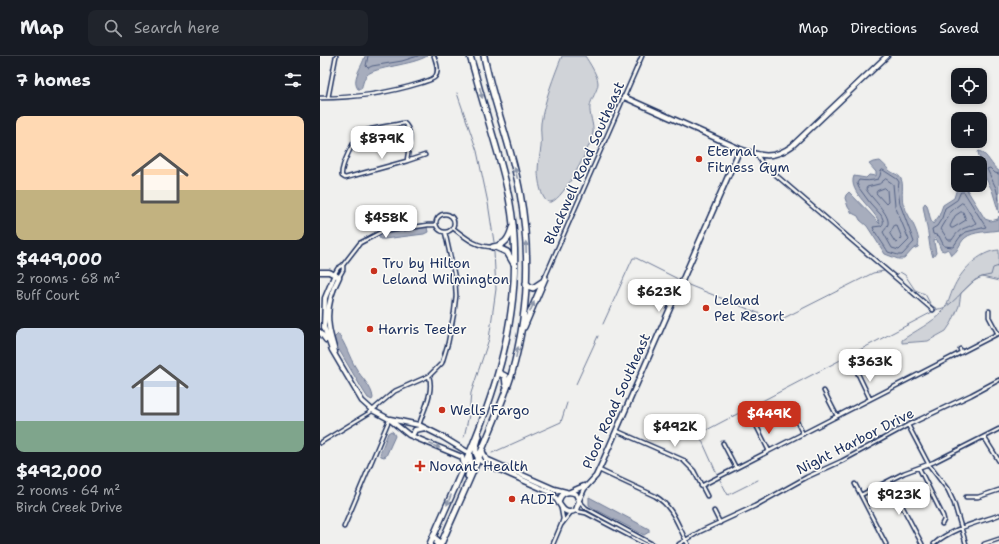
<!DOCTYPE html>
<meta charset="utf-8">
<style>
:root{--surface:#171b24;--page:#20242c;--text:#f1f3f6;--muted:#9ea1a6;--line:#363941;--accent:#c8321e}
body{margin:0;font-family:"Shantell Sans",sans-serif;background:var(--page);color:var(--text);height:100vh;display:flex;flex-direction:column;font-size:15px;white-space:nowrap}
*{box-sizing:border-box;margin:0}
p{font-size:13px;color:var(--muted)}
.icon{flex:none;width:22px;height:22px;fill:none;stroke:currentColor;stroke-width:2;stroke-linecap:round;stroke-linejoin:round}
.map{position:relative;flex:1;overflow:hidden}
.side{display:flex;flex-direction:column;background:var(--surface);width:320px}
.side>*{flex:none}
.fabs{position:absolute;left:631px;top:12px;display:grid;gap:8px}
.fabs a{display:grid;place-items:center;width:36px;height:36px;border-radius:8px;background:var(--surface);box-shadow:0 2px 6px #0003;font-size:20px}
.price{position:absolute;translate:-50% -34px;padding:0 9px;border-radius:8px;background:#fff;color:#222;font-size:13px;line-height:26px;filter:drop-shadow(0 1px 2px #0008)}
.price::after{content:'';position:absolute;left:50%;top:24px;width:12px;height:9px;margin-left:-6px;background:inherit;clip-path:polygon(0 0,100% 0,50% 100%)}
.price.selected{background:var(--accent);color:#fff}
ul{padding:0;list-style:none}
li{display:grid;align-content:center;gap:8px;height:212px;padding:0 16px}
li span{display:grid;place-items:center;height:124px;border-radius:8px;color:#555}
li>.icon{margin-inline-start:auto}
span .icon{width:72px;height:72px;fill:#fffc;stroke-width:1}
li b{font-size:17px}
h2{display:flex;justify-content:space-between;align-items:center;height:48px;padding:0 16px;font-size:17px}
header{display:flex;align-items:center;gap:24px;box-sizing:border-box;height:56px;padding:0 20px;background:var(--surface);border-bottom:1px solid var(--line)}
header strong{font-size:19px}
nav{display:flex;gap:22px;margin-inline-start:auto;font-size:14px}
.search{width:280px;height:36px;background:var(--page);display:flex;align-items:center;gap:10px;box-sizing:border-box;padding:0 14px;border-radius:8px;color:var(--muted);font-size:15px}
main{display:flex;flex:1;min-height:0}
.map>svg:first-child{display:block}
</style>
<header>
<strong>Map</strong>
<div class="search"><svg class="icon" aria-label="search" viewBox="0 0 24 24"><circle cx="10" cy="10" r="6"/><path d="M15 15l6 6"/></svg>Search here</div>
<nav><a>Map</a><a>Directions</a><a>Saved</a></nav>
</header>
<main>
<section class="side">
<h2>7 homes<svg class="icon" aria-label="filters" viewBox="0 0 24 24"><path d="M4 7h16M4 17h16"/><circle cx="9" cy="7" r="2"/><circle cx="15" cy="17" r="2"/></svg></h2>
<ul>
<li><span style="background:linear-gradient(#ffd9b3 60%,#c2b280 0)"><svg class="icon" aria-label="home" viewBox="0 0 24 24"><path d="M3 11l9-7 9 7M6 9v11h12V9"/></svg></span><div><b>$449,000</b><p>2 rooms · 68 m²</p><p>Buff Court</p></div></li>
<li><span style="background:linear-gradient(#c9d6e8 75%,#7fa58c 0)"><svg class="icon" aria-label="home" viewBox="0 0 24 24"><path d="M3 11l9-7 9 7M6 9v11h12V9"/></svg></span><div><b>$492,000</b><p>2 rooms · 64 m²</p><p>Birch Creek Drive</p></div></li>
</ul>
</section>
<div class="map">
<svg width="679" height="488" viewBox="0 0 679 488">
<rect width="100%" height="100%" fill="#f0f0ee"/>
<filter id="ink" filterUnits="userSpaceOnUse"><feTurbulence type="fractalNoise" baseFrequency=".025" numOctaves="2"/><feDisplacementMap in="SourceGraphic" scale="8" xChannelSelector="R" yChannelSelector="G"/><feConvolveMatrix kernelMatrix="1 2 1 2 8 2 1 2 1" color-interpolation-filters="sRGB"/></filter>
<g filter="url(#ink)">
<path fill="#d0d3d8" stroke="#76819b" d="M 242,0 L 265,0 C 269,6 278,20 278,27 C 278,34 271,43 270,50 C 269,59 274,68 273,77 C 271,90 244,143 231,146 C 221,148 218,122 218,115 C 218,107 220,99 221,91 C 222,83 220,75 221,67 C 224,46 234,20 242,0 Z
M 679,194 L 679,225 L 662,221 L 655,224 L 641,237 L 639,250 L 632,266 L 626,275 L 608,285 L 582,287 L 582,284 C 595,275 612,267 623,255 C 628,249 630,240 633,233 C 640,216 659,195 679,194 Z"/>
<path fill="#a7adbd" stroke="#6f7b97" d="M 45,0 L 107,0 C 93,9 54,11 47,19 C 43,23 43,29 41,33 L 38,33 C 31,23 42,11 45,0 Z
M 659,95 C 668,98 671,110 679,115 L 679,157 L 672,134 L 663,117 L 658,96 Z
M 560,105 C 564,108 566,111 569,114 C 573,118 579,118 581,123 C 584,128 581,140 583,147 C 587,159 602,179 598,191 L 593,193 L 584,203 L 578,203 L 565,198 L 547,170 L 540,164 L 538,160 L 532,157 L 528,151 L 525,142 L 526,139 L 529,136 L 560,168 C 556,154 527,136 534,120 L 546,122 L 549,119 L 556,120 L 556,116 L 549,108 L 553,106 Z
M 638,129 L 644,129 L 665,163 L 671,165 L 678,163 L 679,160 L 679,174 C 669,176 653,175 645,182 C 639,187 638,197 631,199 L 628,193 L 624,195 L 621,194 L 617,184 L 615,182 L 614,186 L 616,197 L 613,201 L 610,191 L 608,177 L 603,150 L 605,147 L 607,149 L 611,165 L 613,168 L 619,160 L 623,149 L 634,142 Z
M 105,170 L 107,171 L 108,176 L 104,178 L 64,183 L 60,183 L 59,181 L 62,177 L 98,173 Z
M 18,278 C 26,288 29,301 36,312 C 41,322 52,330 53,342 L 52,344 L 48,342 L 44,336 L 15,287 L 14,282 Z
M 71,375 L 73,376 L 75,380 L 66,400 L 64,401 L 61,400 L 60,398 L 68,377 Z
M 269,441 L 329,473 L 329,476 L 324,479 L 275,453 L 269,449 Z"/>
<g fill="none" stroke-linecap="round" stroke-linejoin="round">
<path stroke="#536184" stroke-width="1" d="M 48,0 L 46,10 L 48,12 L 52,10 L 82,5 L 98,0
M 563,114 L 577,123 L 579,126 L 578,133 L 580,148 L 594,186 L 582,199 L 578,199 L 568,196 C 565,190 554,176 553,171 L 561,170 C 565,167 563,163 561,159 L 550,147 L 539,132 L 537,127 L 539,124 C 546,125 551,125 558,123 L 560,120 L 561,115 Z
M 679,118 L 675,117 L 670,112 L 667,113 L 676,132 L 679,144
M 566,123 L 573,128 L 575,150 L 589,184 L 579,194 L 572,192 L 563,176 C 565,174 567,171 568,168 C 570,158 551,142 546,133 L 547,131 L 559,128 Z
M 565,132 L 567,134 L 568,146 L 566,148 L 556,137 L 557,135 Z
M 641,136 L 644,136 L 662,165 L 666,171 L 646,176 L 640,181 L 633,191 L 624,190 L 619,180 L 613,178 L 612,173 L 617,170 L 622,162 L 625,152 L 637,144 Z
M 642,147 L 644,148 L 656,167 C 644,174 641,170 632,184 L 628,184 L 621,173 L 627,163 L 630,156 Z
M 641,156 L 643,156 L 646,164 L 633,172 L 631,172 L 630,170 L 635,160 Z
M 575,169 L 577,170 L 582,182 L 577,187 L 575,186 L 570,178 Z"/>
<path stroke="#6f7b97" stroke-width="1" d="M 137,37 L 157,95 L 168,147 L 174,186
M 574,218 L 577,219 L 580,216 L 585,219 L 595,234 L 605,238 L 611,249 L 617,253
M 366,228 L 458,265 L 553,217 L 564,215
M 283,268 L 313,202 L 316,202 L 358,223
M 256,328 L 278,280
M 144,381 L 149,359 L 151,337 L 169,283 L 176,233 L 174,196
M 172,397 L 241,366 L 247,347
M 397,418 L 379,378 L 618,253 C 631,253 644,231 656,224 C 660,221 665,220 671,219 L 673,212 L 679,210
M 400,424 L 408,439 L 438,424"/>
<g stroke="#1b2f5e" stroke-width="5.5">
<path id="street" d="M 0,42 C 34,42 69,37 101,27 C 106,25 112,24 115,21 C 120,15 116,6 114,0
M 8,42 L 16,0
M 437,99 L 443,108 L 613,254
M 87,105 C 88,94 94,74 84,67 C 76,69 49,72 43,76 C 35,80 20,111 22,120 L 25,122 L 87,105 L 105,99
M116 167a9 9 0 1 1 18 0a9 9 0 1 1-18 0Z
M 133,172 C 146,182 156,191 173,191
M 15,217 L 18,212 L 23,209 L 40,187 L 61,176 L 108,169 L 116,169
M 19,221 L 23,214 L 23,209
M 225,221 L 322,0
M 669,255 L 669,261 L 678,278
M 640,293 L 641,296
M 538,318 L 550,343
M 504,335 L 517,360
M 470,352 L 483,378
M 99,369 C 104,353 114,336 109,320
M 436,369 L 449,395
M 588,369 L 609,409 L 628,434 L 634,447 L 646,488
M 297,375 L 363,404 L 374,415 L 387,440
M 664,381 L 679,405
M 0,387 L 49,357 L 75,335 L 109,320 L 122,307 L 128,287 L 134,257 L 136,240 L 135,222 L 125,176
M 403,387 L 416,412
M 599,412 L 623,460 L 624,464 L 622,468
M 279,414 L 335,440 C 354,451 358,471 368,488
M 569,425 L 602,488
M 535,428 L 566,488
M 381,430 L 679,277
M 541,439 L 584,417 L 614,406 L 679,373
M 646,441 L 658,441 L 679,434
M 259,445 L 266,452 L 332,488
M 241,452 L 243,463 L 241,469 L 251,456
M 256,455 L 266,457 L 325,488
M 394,455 L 400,467
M 24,471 L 69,364
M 233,488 L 241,469
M 359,488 L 381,475 L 435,450 L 487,421 L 522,405 L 588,369 L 651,339 L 679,324
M 614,488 C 632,472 657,467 679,459
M 664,488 L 679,483"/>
</g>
<g stroke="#1b2f5e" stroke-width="7">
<path id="secondary" d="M 304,41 L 420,93 C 440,100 453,104 472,90 L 567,0
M 0,216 L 9,216 L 19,221 C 11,236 6,253 9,271 C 10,279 13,287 15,296
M 15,218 L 5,242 L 4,271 L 12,294 L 42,345 L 52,354 L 69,363 L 89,379 L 142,401 L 144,409
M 0,276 L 6,284
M 70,363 L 99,369 L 121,380 L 149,397
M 92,380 L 95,374 L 105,372
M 162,394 L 166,403 L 234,433 L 246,436
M 159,402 L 162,406 L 232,437 C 239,444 242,462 256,454 L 259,445 L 256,438 C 248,434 240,437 239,446
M 250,436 L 264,430
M 259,444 L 264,433 L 276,420 L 283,405 L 420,93"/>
</g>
<g stroke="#1b2f5e" stroke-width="8">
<path id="highway" d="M 173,191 C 185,189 189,183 192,172
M 176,191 L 187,196 L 194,208
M 206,227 L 210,231 L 213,232 L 222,226
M 204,271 L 225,222
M 179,317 L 185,320 L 186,329
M 159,402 C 153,396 157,387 159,380
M 148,420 L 151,407 L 149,397
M 113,481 L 117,484 L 117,488
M 110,488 C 154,387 201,295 194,182 C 192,136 176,93 164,49 C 159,33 155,16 150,0
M 121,488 C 135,456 149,425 162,394 C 172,370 183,345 191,320 C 208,261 211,198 200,137 C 192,91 173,47 164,0"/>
</g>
<use href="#street" stroke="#fdfcf7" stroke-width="2.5"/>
<use href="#secondary" stroke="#fdfcf7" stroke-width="4"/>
<use href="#highway" stroke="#fdfcf7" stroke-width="5"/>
</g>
<defs><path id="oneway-solid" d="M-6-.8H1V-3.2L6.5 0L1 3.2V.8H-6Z"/></defs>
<g fill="#8c96aa">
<use href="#oneway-solid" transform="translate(161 37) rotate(76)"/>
<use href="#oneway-solid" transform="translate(196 117) rotate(-104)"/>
<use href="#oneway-solid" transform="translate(206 191) rotate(-92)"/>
<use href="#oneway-solid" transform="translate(212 251) rotate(-67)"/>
<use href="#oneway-solid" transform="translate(197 296) rotate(-78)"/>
<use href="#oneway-solid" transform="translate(115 390) rotate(23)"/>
<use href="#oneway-solid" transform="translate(129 444) rotate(113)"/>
</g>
</g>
<g fill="#c8321e" stroke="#fdfcf7" stroke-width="1.5">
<circle cx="379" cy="103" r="4"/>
<circle cx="54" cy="215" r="4"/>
<circle cx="386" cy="252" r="4"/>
<circle cx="50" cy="273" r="4"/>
<circle cx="122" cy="354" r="4"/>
<path d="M98 404h4v4h4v4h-4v4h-4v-4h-4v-4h4z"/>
<circle cx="192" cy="443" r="4"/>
</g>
<g text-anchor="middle" stroke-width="3" stroke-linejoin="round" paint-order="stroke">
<g font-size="14" fill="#1b2f5e" stroke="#fdfcf7" text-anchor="start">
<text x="387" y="100">Eternal<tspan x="387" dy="16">Fitness Gym</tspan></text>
<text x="62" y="212">Tru by Hilton<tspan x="62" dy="16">Leland Wilmington</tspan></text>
<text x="394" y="249">Leland<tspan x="394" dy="16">Pet Resort</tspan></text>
<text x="58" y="278">Harris Teeter</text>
<text x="130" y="359">Wells Fargo</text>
<text x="109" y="415">Novant Health</text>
<text x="200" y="448">ALDI</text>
</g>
<g font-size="14" fill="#1b2f5e" stroke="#fdfcf7">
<text transform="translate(264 107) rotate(-66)" y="5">Blackwell Road Southeast</text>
<text transform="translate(296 345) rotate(-66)" y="5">Ploof Road Southeast</text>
<text transform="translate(535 385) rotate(-27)" y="5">Night Harbor Drive</text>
</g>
</g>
</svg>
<div class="fabs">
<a><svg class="icon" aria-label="locate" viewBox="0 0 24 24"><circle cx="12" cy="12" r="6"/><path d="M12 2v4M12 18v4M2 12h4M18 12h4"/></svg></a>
<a>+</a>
<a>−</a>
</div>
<b class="price" style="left:62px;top:104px">$879K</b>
<b class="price" style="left:66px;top:183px">$458K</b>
<b class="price" style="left:339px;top:257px">$623K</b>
<b class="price" style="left:550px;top:327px">$363K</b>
<b class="price selected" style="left:449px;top:379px">$449K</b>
<b class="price" style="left:355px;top:392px">$492K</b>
<b class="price" style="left:579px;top:460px">$923K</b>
</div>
</main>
